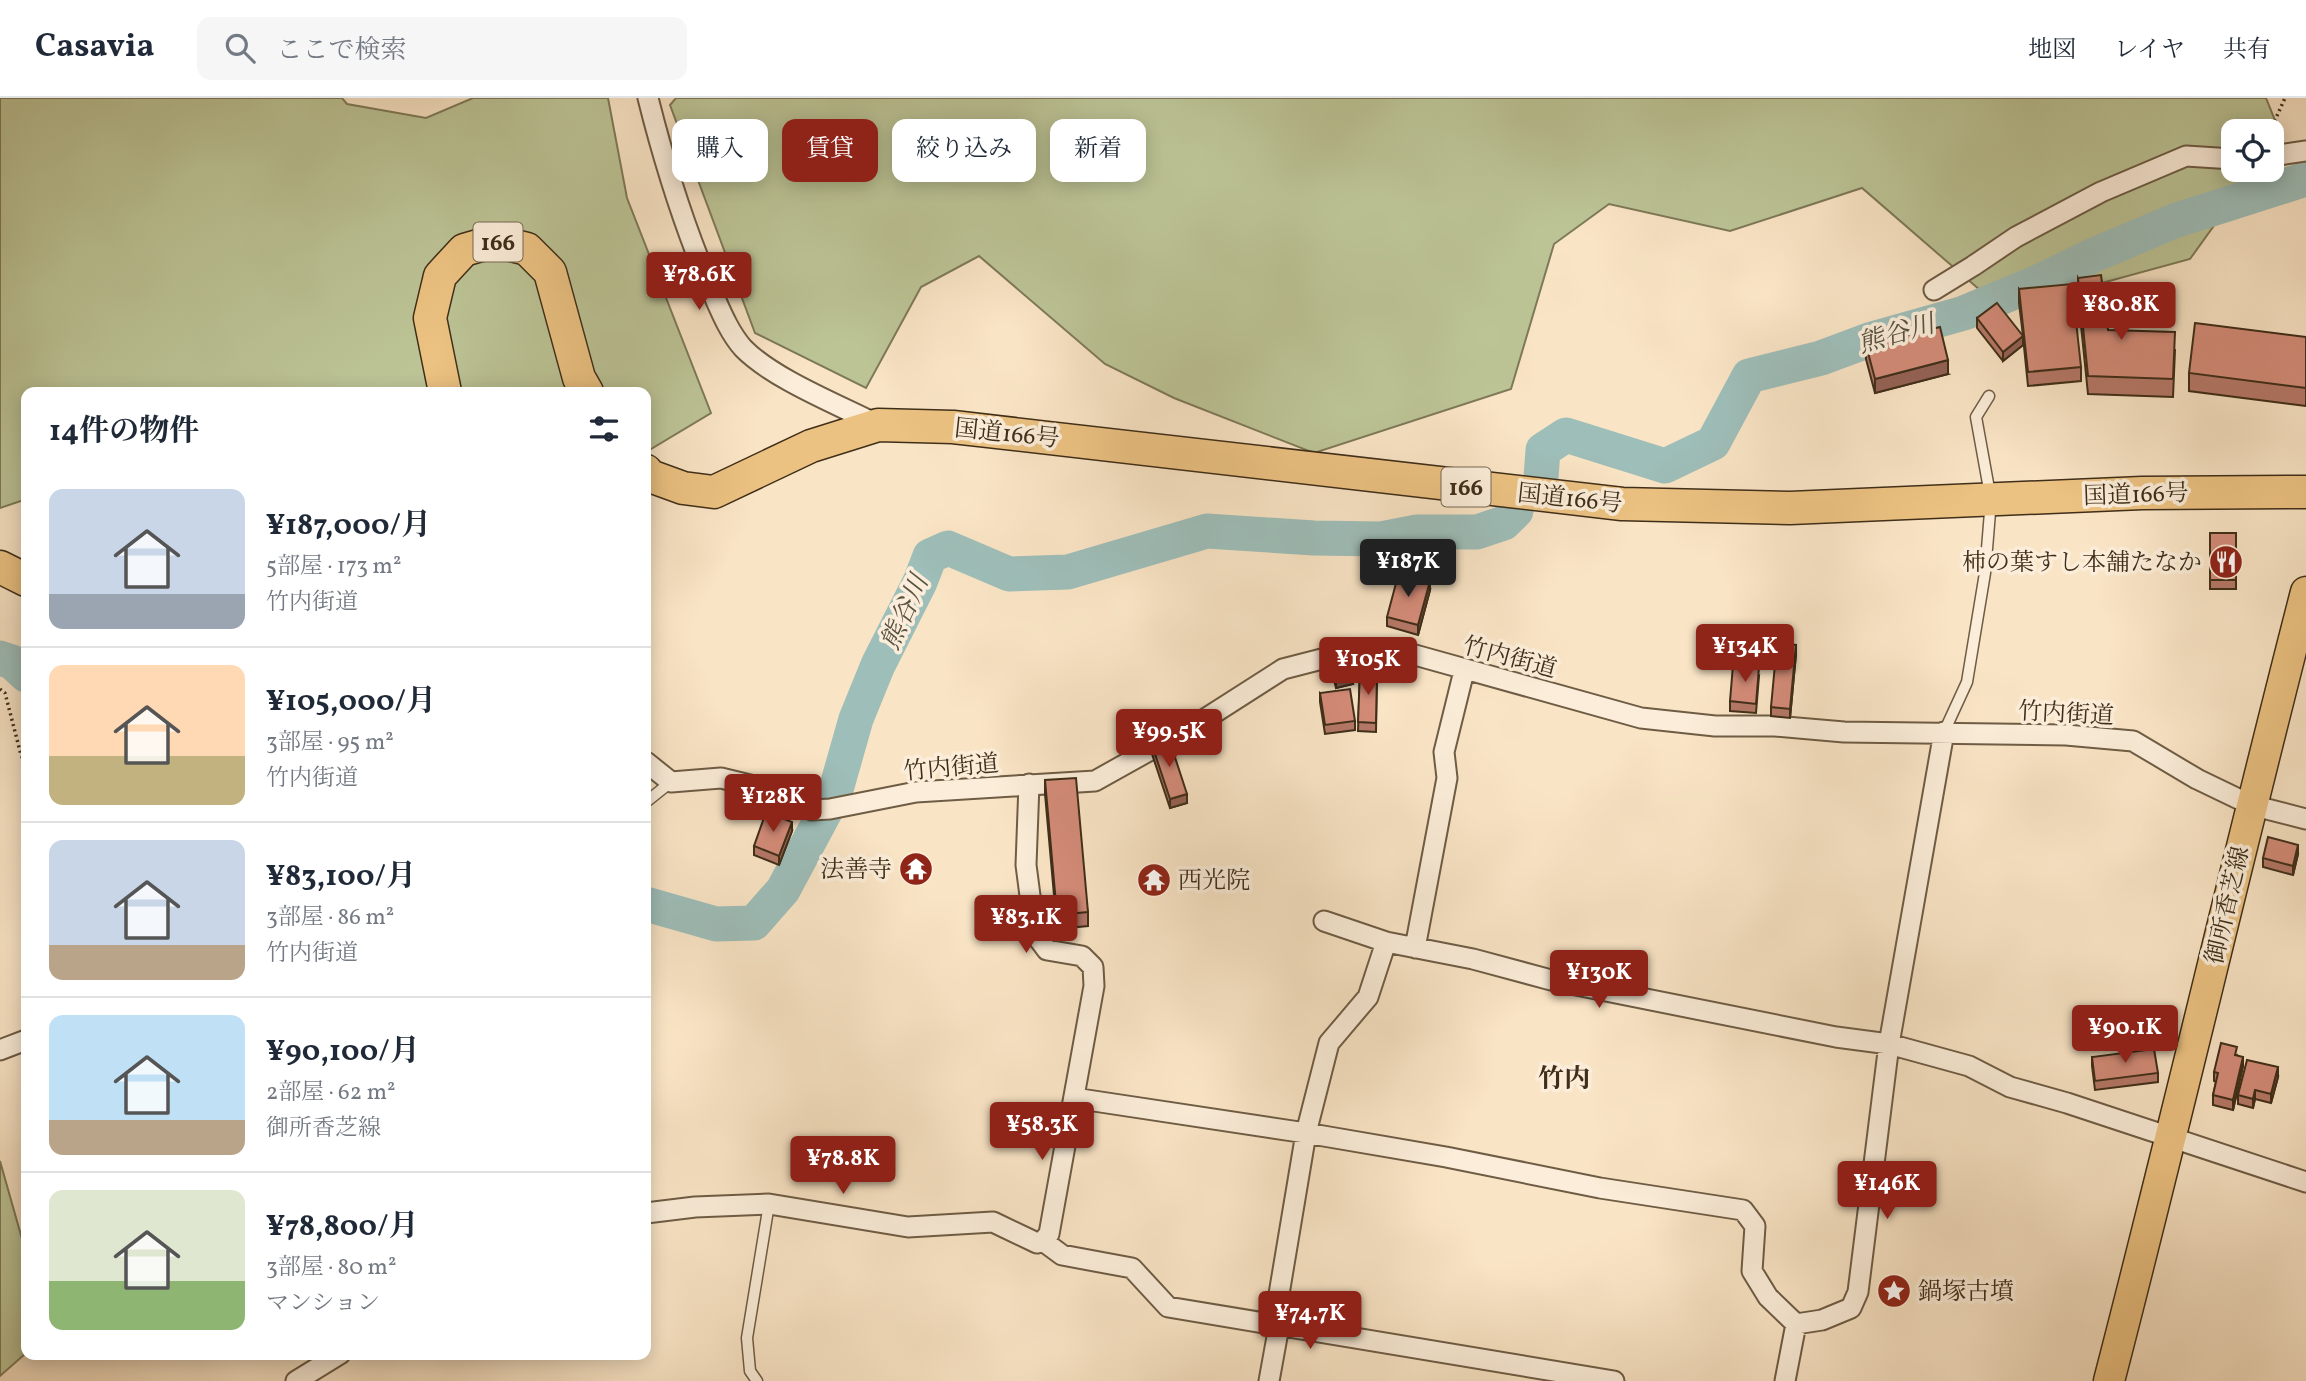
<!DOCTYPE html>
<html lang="ja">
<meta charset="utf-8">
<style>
:root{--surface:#fff;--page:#f6f6f7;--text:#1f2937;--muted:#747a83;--line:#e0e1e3;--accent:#8f2418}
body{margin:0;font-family:Vollkorn,"Noto Serif JP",serif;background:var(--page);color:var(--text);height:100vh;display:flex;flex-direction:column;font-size:26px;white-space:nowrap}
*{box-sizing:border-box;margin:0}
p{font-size:23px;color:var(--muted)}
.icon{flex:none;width:38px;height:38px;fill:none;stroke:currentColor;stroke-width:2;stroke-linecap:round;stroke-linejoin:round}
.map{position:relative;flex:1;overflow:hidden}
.sheet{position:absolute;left:21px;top:289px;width:630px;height:973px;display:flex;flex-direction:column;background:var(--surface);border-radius:14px;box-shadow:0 4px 18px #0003}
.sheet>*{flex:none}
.guide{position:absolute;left:672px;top:21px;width:665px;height:63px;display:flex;gap:14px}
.controls{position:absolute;left:2221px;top:21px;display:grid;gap:14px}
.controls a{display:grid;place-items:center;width:63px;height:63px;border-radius:14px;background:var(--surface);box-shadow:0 4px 18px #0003;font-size:35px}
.price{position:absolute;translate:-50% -60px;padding:0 16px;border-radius:7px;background:var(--accent);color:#fff;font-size:23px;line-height:46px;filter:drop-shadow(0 2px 4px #0008)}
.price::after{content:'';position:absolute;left:50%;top:42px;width:21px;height:16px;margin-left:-10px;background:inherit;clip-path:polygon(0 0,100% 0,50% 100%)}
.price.active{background:#222;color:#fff}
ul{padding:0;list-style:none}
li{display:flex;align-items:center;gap:21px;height:175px;padding:0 28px}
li+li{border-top:2px solid var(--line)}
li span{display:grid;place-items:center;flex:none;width:196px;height:140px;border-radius:14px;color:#555}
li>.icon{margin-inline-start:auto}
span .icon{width:84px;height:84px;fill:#fffc;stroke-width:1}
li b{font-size:30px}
h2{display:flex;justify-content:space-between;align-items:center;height:84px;padding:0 28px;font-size:30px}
.pill{padding:0 24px;border-radius:14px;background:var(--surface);box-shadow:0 4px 18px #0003;font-size:24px;line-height:63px}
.pill.active{background:var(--accent);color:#fff}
header{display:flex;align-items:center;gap:42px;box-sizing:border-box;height:98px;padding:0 35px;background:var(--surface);border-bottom:2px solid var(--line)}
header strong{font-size:33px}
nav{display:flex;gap:38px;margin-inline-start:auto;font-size:24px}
.search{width:490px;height:63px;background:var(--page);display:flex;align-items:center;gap:18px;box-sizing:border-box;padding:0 24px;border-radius:14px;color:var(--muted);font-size:26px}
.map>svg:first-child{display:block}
</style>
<header>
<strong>Casavia</strong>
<div class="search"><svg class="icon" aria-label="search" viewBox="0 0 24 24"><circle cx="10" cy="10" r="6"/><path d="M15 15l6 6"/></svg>ここで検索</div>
<nav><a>地図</a><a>レイヤ</a><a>共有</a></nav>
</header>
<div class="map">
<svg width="2306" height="1283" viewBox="0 0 2306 1283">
<rect width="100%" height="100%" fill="#f9e4c5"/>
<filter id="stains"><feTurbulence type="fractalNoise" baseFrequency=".00286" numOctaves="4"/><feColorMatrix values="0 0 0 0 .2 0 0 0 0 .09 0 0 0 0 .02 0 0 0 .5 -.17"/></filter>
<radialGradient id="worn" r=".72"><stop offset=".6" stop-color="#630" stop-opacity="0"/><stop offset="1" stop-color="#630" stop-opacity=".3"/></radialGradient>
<path fill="#bcc496" stroke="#7e7958" stroke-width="2" d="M 0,0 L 342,0 L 347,6 L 426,20 L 473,0 L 608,0 L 627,100 L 711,315 L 646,354 L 646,294 L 26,294 L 26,398 L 24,402 L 0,410 Z
M 676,0 L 2266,0 L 2280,35 L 2272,47 L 2272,33 L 2233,33 L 2233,72 L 2254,72 L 2190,161 L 2003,212 L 1862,90 L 1730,133 L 1609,106 L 1554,146 L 1511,291 L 1314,355 L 1174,300 L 1105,266 L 979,158 L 921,189 L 866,290 L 755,235 L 670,7 Z
M 0,1063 L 26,1155 L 26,1255 L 0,1278 Z"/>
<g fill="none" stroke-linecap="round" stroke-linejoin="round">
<path stroke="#9ebeb9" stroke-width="35" d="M 1541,379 L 1543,352 L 1566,337 L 1665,368 L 1713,345 L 1749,278 L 1821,260 L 1872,241 L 1964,215 L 2036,185 L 2094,157 L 2174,123 L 2306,81
M 0,560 L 12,564 L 26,577
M 646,806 L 716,826 L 754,825 L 783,792 L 835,695 L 856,621 L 878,567 L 920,484 L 930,458 L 948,450 L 1009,476 L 1068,474 L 1207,433 L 1314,440 L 1381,441 L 1417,434 L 1477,434 L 1504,425 L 1516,413"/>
<g stroke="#6e5c44" stroke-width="13">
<path id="service" d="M 1944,634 L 1967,584 L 1985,475 L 1991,402 L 1976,319 L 1989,298
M 646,704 L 671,684
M 757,1283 L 750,1273 L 747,1240 L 769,1106"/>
</g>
<g stroke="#6e5c44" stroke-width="23">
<path id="minor" d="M 648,0 C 664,64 684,128 710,189 C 719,209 728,233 743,250 C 773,281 839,307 878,327
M 2272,58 L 2306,53
M 1934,192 L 1973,168 L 2016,139 L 2101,94 L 2186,58 L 2233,61
M 646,664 L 671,684 L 721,680 L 754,688 L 812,712 L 830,711 L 916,694 L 1095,683 L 1197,626 L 1283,571 L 1353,553 L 1415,557 L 1641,620 L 1715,628 L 1775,628 L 1844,634 L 2066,637 L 2133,643 L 2197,681 L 2251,707 L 2306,721
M 1029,686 L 1026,767 L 1035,836 L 1047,852 L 1082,858 L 1093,869 L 1094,888 L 1049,1136 L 1043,1143
M 1324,823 L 1386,844 L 1473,861 L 1551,882 L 1836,939 L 1889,946 L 1969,968 L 2010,989 L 2067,1005 L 2306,1084
M 1415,850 L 1447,680 L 1444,654 L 1464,573
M 0,952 L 26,942
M 1074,1000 L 1306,1035 L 1446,1059 L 1600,1090 L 1743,1112 L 1755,1128 L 1752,1173 L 1768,1199 L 1796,1226 L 1785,1283
M 646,1115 L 695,1109 L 769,1106 L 908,1129 L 993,1124 L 1037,1145 L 1043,1143 L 1062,1157 L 1132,1170 L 1168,1209 L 1614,1283
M 1796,1226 L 1822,1222 L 1851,1210 L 1858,1194 L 1889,946 L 1944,634
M 296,1283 L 340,1256
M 1269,1283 L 1279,1228 L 1276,1214 L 1306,1035 L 1329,945 L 1368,899 L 1386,844"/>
</g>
<g stroke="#3f2e19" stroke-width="33">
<path id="primary" d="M 2109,1283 C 2177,1021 2238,757 2306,494"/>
</g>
<g stroke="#3f2e19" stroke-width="35">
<path id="trunk" d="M 445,294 L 430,220 L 440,178 L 464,152 L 495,143 L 527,151 L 550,174 L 579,280 L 587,294
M 646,373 L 650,378 L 683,390 L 714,394 L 811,348 L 878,327 L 953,329 L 1622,406 L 1790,410 L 2142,395 L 2306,394
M 0,469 L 26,482"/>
</g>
<path stroke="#3f2e19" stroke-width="3.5" stroke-dasharray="2 3.5" stroke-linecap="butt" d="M 2270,33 L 2285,0
M 0,591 L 5,595 L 21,657 L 26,667"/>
<use href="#service" stroke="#fbedd9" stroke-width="10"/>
<use href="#minor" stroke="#fbedd9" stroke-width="19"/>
<use href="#primary" stroke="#ecc282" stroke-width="30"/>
<use href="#trunk" stroke="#ecc282" stroke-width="32"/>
</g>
<path fill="#b57867" stroke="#3f2e19" stroke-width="2" d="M 2078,180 L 2108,232 L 2175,252 L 2173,299 L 2088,296 L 2078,198 Z
M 2019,191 L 2081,269 L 2081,283 L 2028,288 L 2023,239 L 2023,247 L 2003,263 L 1977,230 L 1977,220 L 2023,238 L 2019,205 Z
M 2306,239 L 2306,308 L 2189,293 L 2189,275 Z
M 1866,247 L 1948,276 L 1875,295 L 1866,261 Z
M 2210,435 L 2236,435 L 2236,491 L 2210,491 Z
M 1430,492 L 1418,537 L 1387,528 L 1387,519 Z
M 1330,556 L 1353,586 L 1336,590 L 1330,565 Z
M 1796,556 L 1790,620 L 1771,618 L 1771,609 Z
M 1360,573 L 1377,574 L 1376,634 L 1358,633 Z
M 1759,578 L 1756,615 L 1730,613 L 1730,603 Z
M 1320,595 L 1355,623 L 1355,632 L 1325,636 L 1320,604 Z
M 1152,647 L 1187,705 L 1170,710 L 1152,656 Z
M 1045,682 L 1088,814 L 1088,828 L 1057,831 L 1045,696 Z
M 792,733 L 779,767 L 754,757 L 754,748 Z
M 2298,756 L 2293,777 L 2263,769 L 2263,760 Z
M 2237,957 L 2243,968 L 2233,1012 L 2213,1007 L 2213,997 L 2216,984 L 2214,983 L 2214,974 Z
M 2092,959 L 2158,975 L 2158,984 L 2095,992 L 2092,968 Z
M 2278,979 L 2271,1005 L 2255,1001 L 2253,1010 L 2238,1006 L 2238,997 Z"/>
<path fill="#946154" stroke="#3f2e19" stroke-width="2" d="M 2023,238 L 2023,247 L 2003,263 L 2003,254 Z
M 1948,262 L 1948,276 L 1875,295 L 1875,281 Z
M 1430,483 L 1430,492 L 1418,537 L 1418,527 Z
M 1796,547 L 1796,556 L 1790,620 L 1790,611 Z
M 1353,577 L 1353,586 L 1336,590 L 1336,581 Z
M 1187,696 L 1187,705 L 1170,710 L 1170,701 Z
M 792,724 L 792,733 L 779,767 L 779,758 Z
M 2298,747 L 2298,756 L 2293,777 L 2293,768 Z
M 2243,959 L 2243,968 L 2233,1012 L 2233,1002 Z
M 2278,969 L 2278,979 L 2271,1005 L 2271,996 Z
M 2255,992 L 2255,1001 L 2253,1010 L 2253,1001 Z"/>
<path fill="#d38b78" stroke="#3f2e19" stroke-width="2" d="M 2101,177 L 2108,232 L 2175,234 L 2173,281 L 2088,278 L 2078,180 Z
M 2072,186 L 2081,269 L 2028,274 L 2019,191 Z
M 1997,205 L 2023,238 L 2003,254 L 1977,220 Z
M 2195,225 L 2306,239 L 2306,290 L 2189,275 Z
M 1940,229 L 1948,262 L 1875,281 L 1866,247 Z
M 2210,435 L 2236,435 L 2236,482 L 2210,482 Z
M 1399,474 L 1430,483 L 1418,527 L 1387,519 Z
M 1777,545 L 1796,547 L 1790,611 L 1771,609 Z
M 1346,552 L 1353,577 L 1336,581 L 1330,556 Z
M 1733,567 L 1759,569 L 1756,606 L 1730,603 Z
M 1360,573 L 1377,574 L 1376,625 L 1358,624 Z
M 1350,591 L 1355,623 L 1325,627 L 1320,595 Z
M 1169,641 L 1187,696 L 1170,701 L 1152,647 Z
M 1076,680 L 1088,814 L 1057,817 L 1045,682 Z
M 766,714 L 792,724 L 779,758 L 754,748 Z
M 2268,739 L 2298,747 L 2293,768 L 2263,760 Z
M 2221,945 L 2237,949 L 2235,957 L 2243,959 L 2233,1002 L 2213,997 L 2218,975 L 2214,974 Z
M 2154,951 L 2158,975 L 2095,983 L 2092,959 Z
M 2247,962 L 2278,969 L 2271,996 L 2255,992 L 2253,1001 L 2238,997 Z"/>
<defs>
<g id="restaurant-disc" transform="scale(1.75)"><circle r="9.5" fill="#8f2418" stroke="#fbedd9"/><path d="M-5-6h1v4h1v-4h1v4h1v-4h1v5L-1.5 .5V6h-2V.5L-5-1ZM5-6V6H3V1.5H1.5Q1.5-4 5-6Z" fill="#fff"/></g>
<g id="temple-disc" transform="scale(1.75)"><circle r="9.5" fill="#8f2418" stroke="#fbedd9"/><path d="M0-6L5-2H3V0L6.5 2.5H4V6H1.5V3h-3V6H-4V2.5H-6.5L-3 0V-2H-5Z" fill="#fff"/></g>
<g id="sight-disc" transform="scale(1.75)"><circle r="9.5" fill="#8f2418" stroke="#fbedd9"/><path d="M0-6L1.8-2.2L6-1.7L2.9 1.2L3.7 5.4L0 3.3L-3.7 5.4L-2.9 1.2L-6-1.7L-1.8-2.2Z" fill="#fff"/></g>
</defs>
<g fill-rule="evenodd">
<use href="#restaurant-disc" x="2226" y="464"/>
<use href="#temple-disc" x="916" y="771"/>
<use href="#temple-disc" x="1154" y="782"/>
<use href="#sight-disc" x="1894" y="1193"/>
</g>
<g text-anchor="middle" stroke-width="7" stroke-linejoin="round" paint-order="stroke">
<g fill="#fbedd9" stroke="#776753" stroke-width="2">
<rect x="473.5" y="124.5" width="49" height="39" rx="5"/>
<rect x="1441.5" y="369.5" width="49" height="39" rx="5"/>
</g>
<g font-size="23" font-weight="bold" fill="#3f2e19">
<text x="498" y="152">166</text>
<text x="1466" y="397">166</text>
</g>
<g font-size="24" fill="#3f2e19" stroke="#fbedd9">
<text transform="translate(1007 335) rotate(6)" y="8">国道166号</text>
<text transform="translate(2136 396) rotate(-2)" y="8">国道166号</text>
<text transform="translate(1570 400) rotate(6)" y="8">国道166号</text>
<text transform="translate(1510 559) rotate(15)" y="8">竹内街道</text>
<text transform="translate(2066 615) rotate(3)" y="8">竹内街道</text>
<text transform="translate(951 669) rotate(-5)" y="8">竹内街道</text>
<text transform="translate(2227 807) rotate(-77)" y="8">御所香芝線</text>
</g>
<g font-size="24" fill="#3f2e19" stroke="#fbedd9" text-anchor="end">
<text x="2202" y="472">柿の葉すし本舗たなか</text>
<text x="892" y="779">法善寺</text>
<text x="1178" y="790" text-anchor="start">西光院</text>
<text x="1918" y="1201" text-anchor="start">鍋塚古墳</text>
</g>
<g font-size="26" font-style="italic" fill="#575241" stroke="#fbedd9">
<text transform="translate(1896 235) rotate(-16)" y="9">熊谷川</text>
<text transform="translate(904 514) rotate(-66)" y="9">熊谷川</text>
</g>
<g font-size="26" font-weight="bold" fill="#3f2e19" stroke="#fbedd9">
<text x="1564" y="989">竹内</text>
</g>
</g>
<rect width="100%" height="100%" filter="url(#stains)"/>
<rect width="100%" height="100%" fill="url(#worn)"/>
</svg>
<div class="controls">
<a><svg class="icon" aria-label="locate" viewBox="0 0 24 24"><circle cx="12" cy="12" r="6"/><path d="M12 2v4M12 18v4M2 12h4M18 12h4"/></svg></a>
</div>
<b class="price" style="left:699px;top:214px">¥78.6K</b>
<b class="price" style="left:2121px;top:244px">¥80.8K</b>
<b class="price active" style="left:1408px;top:501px">¥187K</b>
<b class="price" style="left:1745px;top:586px">¥134K</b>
<b class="price" style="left:1368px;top:599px">¥105K</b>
<b class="price" style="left:1169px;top:671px">¥99.5K</b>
<b class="price" style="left:773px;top:736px">¥128K</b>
<b class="price" style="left:1026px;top:857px">¥83.1K</b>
<b class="price" style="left:1599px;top:912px">¥130K</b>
<b class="price" style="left:2125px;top:967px">¥90.1K</b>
<b class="price" style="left:1042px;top:1064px">¥58.3K</b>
<b class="price" style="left:843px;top:1098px">¥78.8K</b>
<b class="price" style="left:1887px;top:1123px">¥146K</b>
<b class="price" style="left:1310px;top:1253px">¥74.7K</b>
<div class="guide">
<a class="pill">購入</a>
<a class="pill active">賃貸</a>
<a class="pill">絞り込み</a>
<a class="pill">新着</a>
</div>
<section class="sheet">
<h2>14件の物件<svg class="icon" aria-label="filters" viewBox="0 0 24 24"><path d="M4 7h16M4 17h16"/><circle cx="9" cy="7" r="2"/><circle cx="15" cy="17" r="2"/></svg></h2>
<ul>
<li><span style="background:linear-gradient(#c9d6e8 75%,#9aa5b1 0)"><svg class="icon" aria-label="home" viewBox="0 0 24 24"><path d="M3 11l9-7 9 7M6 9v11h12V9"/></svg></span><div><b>¥187,000/月</b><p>5部屋 · 173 m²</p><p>竹内街道</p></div></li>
<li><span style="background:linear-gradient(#ffd9b3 65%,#c2b280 0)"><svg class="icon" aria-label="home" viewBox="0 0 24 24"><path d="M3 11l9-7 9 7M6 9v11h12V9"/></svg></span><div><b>¥105,000/月</b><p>3部屋 · 95 m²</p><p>竹内街道</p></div></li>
<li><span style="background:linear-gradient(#c9d6e8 75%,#b9a48a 0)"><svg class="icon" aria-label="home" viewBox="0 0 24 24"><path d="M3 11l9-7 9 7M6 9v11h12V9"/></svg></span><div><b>¥83,100/月</b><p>3部屋 · 86 m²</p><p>竹内街道</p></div></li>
<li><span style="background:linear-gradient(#bfe0f5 75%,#b9a48a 0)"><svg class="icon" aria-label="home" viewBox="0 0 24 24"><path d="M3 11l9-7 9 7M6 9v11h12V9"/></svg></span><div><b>¥90,100/月</b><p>2部屋 · 62 m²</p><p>御所香芝線</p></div></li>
<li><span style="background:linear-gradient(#dfe7d0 65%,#8fb573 0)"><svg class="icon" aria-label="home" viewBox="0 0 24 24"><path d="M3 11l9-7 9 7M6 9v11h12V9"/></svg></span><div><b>¥78,800/月</b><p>3部屋 · 80 m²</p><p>マンション</p></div></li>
</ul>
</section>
</div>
